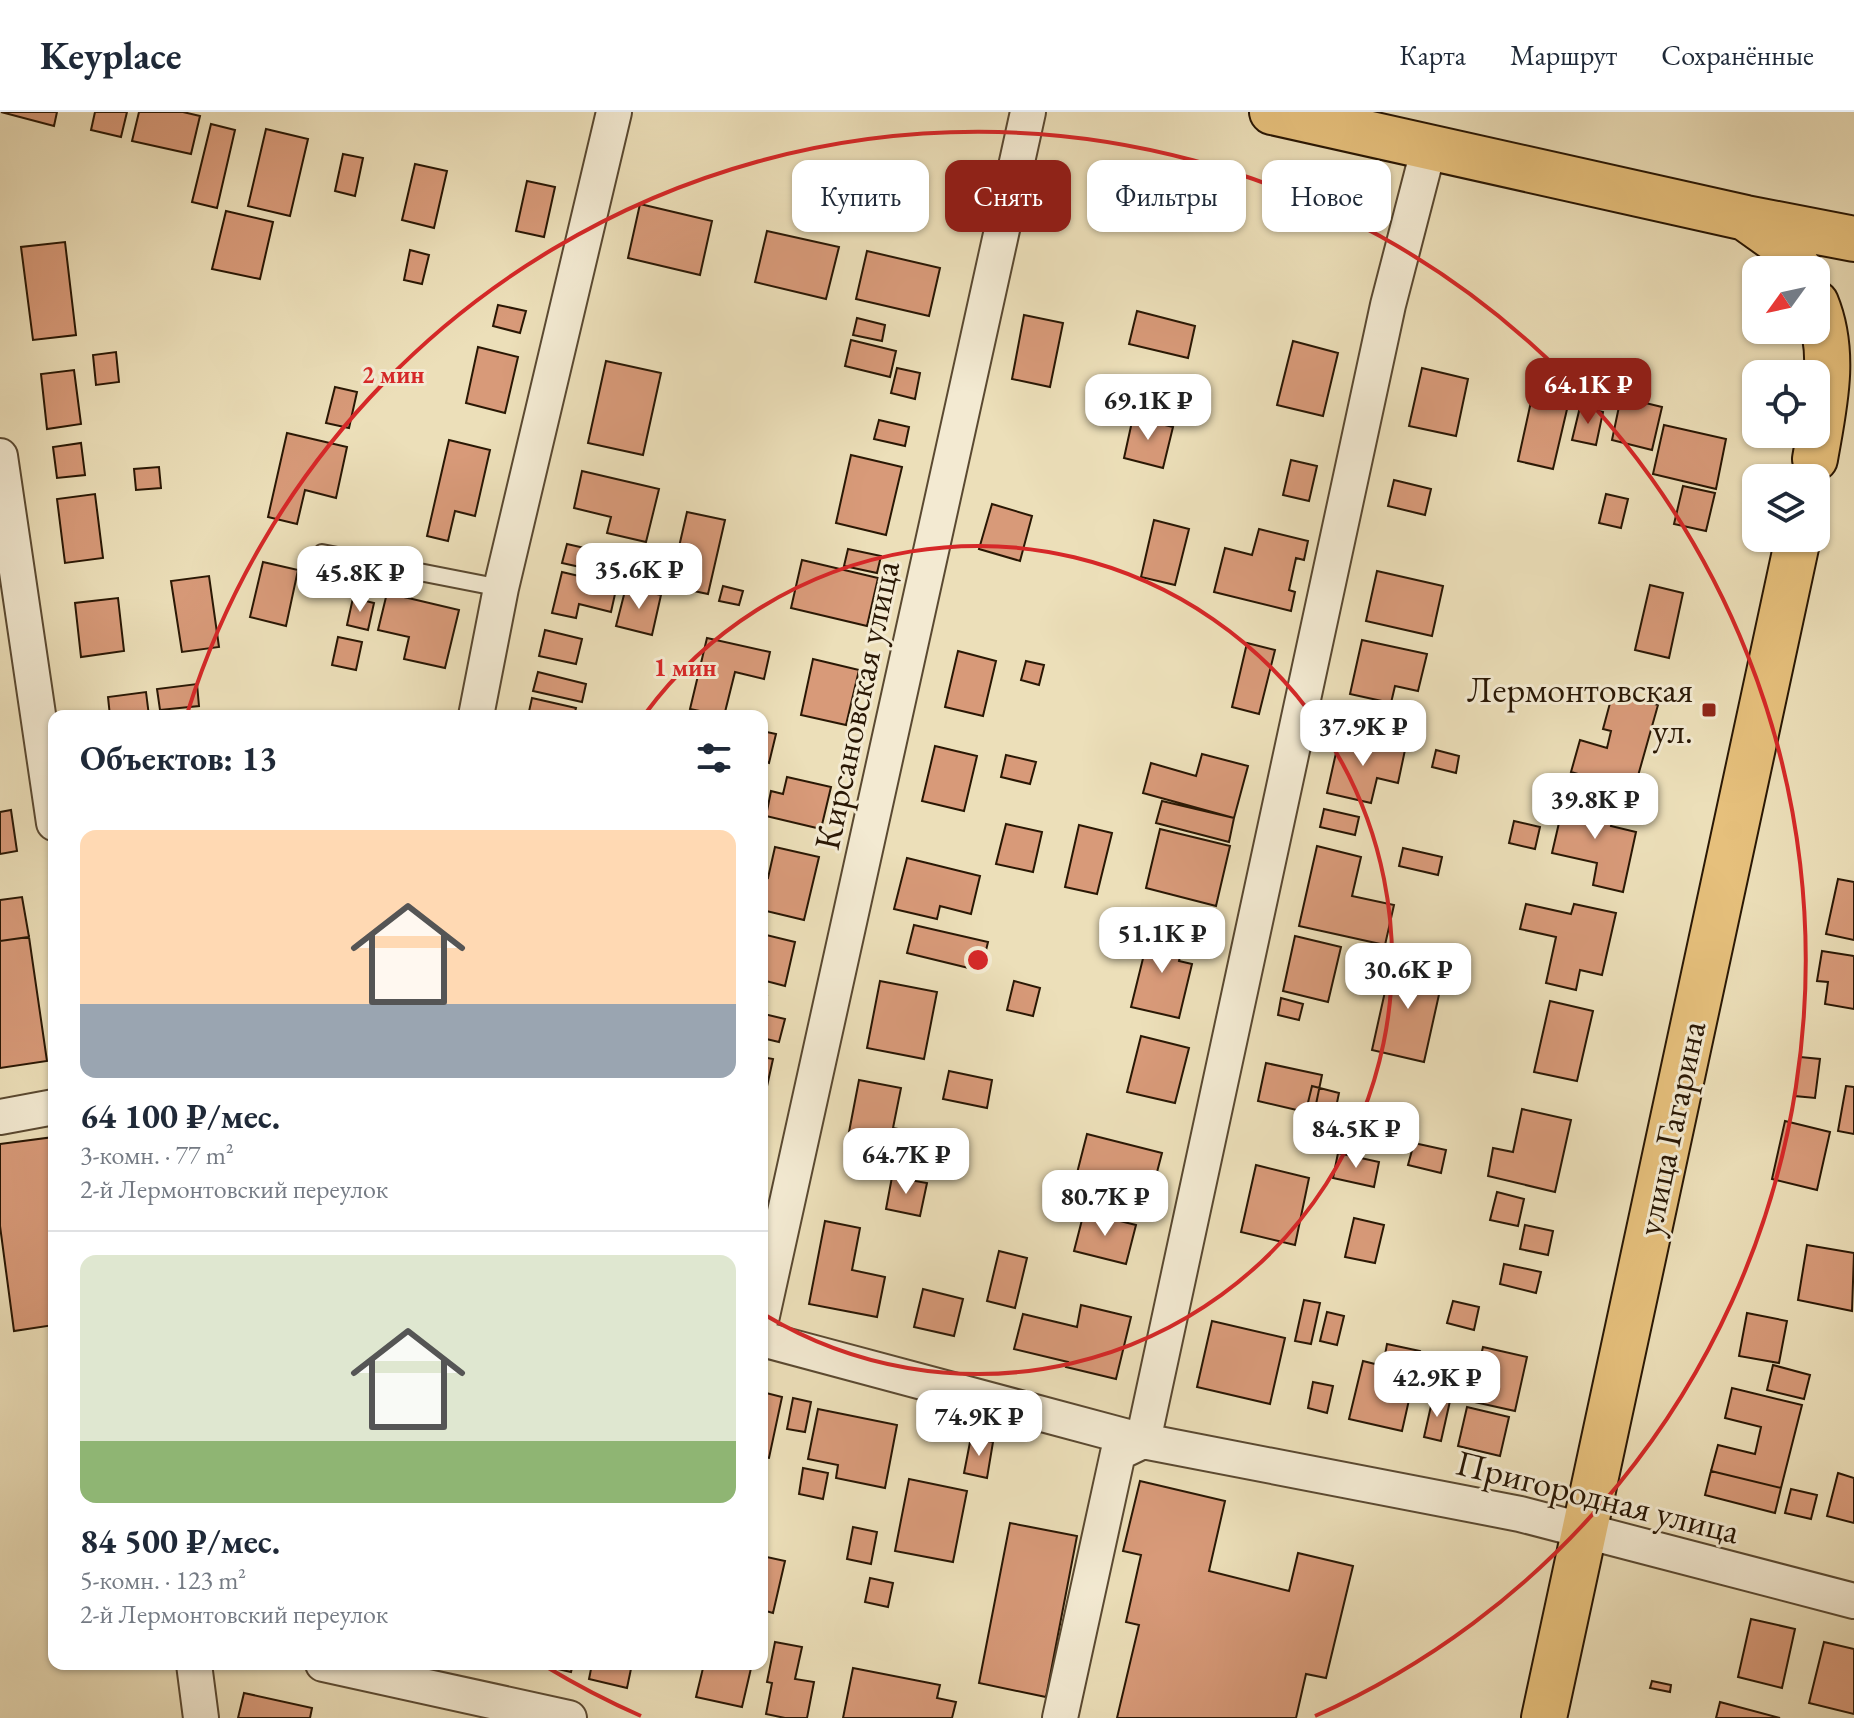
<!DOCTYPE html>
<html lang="ru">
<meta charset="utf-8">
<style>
:root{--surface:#fff;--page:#f6f6f7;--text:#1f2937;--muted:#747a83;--line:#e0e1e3;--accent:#8f2418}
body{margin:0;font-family:"EB Garamond",serif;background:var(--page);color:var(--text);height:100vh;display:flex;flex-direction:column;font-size:30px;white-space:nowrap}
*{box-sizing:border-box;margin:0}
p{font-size:26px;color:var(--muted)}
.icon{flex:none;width:44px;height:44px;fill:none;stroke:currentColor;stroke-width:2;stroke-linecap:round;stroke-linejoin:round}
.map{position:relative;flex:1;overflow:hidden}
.sheet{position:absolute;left:48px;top:598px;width:720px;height:960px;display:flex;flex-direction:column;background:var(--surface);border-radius:16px;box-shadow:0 2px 6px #0004}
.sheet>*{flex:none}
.guide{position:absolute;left:792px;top:48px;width:760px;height:72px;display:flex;gap:16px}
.needle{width:52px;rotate:237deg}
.fabs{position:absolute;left:1742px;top:144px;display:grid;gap:16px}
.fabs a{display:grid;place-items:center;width:88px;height:88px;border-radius:16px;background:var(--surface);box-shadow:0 2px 6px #0004;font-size:40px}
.price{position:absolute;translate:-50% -68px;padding:0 18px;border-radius:16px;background:#fff;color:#222;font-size:26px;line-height:52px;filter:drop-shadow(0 2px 4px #0008)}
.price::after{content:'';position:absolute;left:50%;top:48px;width:24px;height:18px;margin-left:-12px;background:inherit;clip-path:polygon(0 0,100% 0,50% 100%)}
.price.on{background:var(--accent);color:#fff}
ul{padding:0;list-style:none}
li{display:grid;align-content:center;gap:16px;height:424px;padding:0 32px}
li+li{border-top:2px solid var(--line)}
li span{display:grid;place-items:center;height:248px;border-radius:16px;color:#555}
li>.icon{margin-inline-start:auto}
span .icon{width:144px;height:144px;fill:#fffc;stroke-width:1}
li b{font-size:34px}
h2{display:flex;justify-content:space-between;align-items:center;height:96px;padding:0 32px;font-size:34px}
.pill{padding:0 28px;border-radius:16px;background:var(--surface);box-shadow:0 2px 6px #0004;font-size:28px;line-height:72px}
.pill.on{background:var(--accent);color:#fff}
header{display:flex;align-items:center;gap:48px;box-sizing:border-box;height:112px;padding:0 40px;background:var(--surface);border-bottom:2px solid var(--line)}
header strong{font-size:38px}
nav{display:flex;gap:44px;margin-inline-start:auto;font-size:28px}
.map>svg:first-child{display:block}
</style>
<header>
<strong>Keyplace</strong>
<nav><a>Карта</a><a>Маршрут</a><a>Сохранённые</a></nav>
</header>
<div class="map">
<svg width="1854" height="1606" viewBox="0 0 1854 1606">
<rect width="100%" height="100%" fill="#ecdfb9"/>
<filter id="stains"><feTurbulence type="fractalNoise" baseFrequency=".0025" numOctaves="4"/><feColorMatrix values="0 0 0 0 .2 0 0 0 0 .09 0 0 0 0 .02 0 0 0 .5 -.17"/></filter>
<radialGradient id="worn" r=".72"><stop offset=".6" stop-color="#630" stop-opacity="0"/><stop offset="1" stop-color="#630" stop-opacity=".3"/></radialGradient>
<path fill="#d89a79" stroke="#291704" stroke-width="2" d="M 1,0 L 57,0 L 54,14 Z
M 95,0 L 127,0 L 121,25 L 91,18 Z
M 139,0 L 183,0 L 200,4 L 191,42 L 132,29 Z
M 211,12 L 235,18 L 217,96 L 192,90 Z
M 266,17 L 308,27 L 290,104 L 248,94 Z
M 343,42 L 363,46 L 355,84 L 335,79 Z
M 415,52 L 447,59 L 434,116 L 402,108 Z
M 527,69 L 555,75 L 544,125 L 516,119 Z
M 640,92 L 712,109 L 700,163 L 628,146 Z
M 226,99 L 273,110 L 260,167 L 212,157 Z
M 767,119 L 839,135 L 826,187 L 755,170 Z
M 65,130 L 76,223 L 33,228 L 21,135 Z
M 410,138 L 429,143 L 422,172 L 404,168 Z
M 867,139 L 940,156 L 929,204 L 856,187 Z
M 498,193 L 526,199 L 520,221 L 493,214 Z
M 1137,199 L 1195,214 L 1188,246 L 1129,232 Z
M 1024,203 L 1063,211 L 1050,275 L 1012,267 Z
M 857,206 L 885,213 L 882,229 L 853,223 Z
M 851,228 L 896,239 L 890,265 L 845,254 Z
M 1293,229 L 1338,241 L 1323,304 L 1277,293 Z
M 478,235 L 518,245 L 505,301 L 466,291 Z
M 116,240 L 119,270 L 96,273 L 93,243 Z
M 606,249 L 661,261 L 643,343 L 588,331 Z
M 897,256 L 920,261 L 915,287 L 891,281 Z
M 1422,256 L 1468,267 L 1456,324 L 1409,314 Z
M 74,258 L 81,312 L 47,317 L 41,262 Z
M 335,275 L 357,280 L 349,316 L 326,311 Z
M 1532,285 L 1568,293 L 1553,357 L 1518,349 Z
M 1621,285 L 1662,295 L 1652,338 L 1612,328 Z
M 1580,295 L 1603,300 L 1596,333 L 1572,328 Z
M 1133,305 L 1173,315 L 1163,356 L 1124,346 Z
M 879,308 L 909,315 L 905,334 L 874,327 Z
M 1664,313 L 1726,327 L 1716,377 L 1653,362 Z
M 287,321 L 347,335 L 336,386 L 305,378 L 297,412 L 268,405 Z
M 449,328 L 490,338 L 475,404 L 455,399 L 448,429 L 427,424 Z
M 81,331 L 85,363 L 57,366 L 53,335 Z
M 851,343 L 902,355 L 886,423 L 836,411 Z
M 1291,348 L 1317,354 L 1309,389 L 1283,383 Z
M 159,355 L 161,376 L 136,378 L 134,357 Z
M 582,359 L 659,377 L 646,430 L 607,421 L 611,405 L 574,396 Z
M 1394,368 L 1431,377 L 1425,403 L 1388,394 Z
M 1683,374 L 1715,381 L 1706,419 L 1674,412 Z
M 95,382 L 103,446 L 65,451 L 57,387 Z
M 1606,382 L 1628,387 L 1621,416 L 1599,411 Z
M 992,392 L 1032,404 L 1020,449 L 979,437 Z
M 687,400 L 725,408 L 708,482 L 670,474 Z
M 1154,408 L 1189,417 L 1175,473 L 1141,465 Z
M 1259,417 L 1308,429 L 1304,448 L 1296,446 L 1289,478 L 1295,480 L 1291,499 L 1214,480 L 1225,436 L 1252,443 Z
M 567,432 L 611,442 L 607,461 L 562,451 Z
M 848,437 L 881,444 L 877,461 L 844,454 Z
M 802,448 L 878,466 L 867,514 L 791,496 Z
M 263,450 L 298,458 L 286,514 L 250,505 Z
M 1377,459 L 1443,474 L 1432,524 L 1366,509 Z
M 562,460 L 617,473 L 611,500 L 579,492 L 576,506 L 552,501 Z
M 209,464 L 219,535 L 182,540 L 171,469 Z
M 1650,473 L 1683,481 L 1669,546 L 1635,538 Z
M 723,474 L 743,479 L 739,493 L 719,489 Z
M 626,475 L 661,483 L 652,523 L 616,514 Z
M 387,481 L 459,498 L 445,556 L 404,547 L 409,525 L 378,518 Z
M 118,486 L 124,539 L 81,545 L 75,491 Z
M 353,486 L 374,491 L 368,518 L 347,513 Z
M 545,518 L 582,527 L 576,552 L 539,544 Z
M 338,525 L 362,530 L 356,558 L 332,553 Z
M 707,526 L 770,540 L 764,567 L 735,560 L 724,604 L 690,597 Z
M 1362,528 L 1427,542 L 1418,579 L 1395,574 L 1391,591 L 1350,582 Z
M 1247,531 L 1275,538 L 1259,602 L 1232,595 Z
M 958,539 L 996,549 L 983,604 L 945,595 Z
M 813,547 L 859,558 L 846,613 L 801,603 Z
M 1026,549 L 1044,553 L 1039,573 L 1021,568 Z
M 538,560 L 586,572 L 582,590 L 533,579 Z
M 197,572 L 199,594 L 160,598 L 157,577 Z
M 146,580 L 149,604 L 110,604 L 108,585 Z
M 1613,580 L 1658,593 L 1634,678 L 1571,660 L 1580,628 L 1607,636 L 1611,619 L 1603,617 Z
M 532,586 L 576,596 L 574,604 L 528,604 Z
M 762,619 L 776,622 L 769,651 L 762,649 Z
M 1340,623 L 1405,638 L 1398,671 L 1377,666 L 1371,691 L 1327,681 Z
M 935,634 L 977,644 L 964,699 L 922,689 Z
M 1436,638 L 1459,644 L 1456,661 L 1432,655 Z
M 1202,642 L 1248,654 L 1234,706 L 1143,681 L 1151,651 L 1196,664 Z
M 1006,643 L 1036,650 L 1030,672 L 1001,665 Z
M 787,665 L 831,675 L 821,717 L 766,704 L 771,679 L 783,682 Z
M 1565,685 L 1615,696 L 1611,714 L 1636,720 L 1623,780 L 1593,773 L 1597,751 L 1552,741 Z
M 1162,689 L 1234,706 L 1229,730 L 1156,711 Z
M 1324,697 L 1359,705 L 1355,723 L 1320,715 Z
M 11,698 L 17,739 L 0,742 L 0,700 Z
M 1514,709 L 1540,715 L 1535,737 L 1509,731 Z
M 1006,712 L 1042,720 L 1033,760 L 996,752 Z
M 1079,713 L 1112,721 L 1097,782 L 1065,775 Z
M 1160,717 L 1230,734 L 1216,794 L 1146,776 Z
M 1317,734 L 1361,745 L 1352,784 L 1394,793 L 1385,833 L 1299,814 Z
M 775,735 L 819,745 L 804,808 L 762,798 L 762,764 L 768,766 Z
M 1403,736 L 1442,745 L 1438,763 L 1399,754 Z
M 907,746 L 980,764 L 971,802 L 940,794 L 937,807 L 894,797 Z
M 1838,767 L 1854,770 L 1854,828 L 1826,822 Z
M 22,785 L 29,825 L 0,829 L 0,788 Z
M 1526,792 L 1571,802 L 1574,792 L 1616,801 L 1602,863 L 1580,858 L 1576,878 L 1546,871 L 1556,825 L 1520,817 Z
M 914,813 L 988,830 L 981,859 L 907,841 Z
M 1151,814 L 1185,823 L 1179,849 L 1192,852 L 1179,906 L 1131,895 Z
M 762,822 L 795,830 L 785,874 L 762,868 Z
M 1295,824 L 1341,835 L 1328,890 L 1283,879 Z
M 29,825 L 47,949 L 0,956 L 0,829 Z
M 1822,839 L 1854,844 L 1854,897 L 1825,892 L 1828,870 L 1817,869 Z
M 1392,848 L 1444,860 L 1424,950 L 1372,938 Z
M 880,869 L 937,880 L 924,947 L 867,936 Z
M 1014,869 L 1040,876 L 1033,904 L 1007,898 Z
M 762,883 L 767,884 L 764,902 L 785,907 L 779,930 L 762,926 Z
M 1281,886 L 1303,892 L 1299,908 L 1278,903 Z
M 1550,889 L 1593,899 L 1577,969 L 1534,960 Z
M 1141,924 L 1189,936 L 1175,991 L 1127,980 Z
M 762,945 L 773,947 L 762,997 Z
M 1800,945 L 1820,947 L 1815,986 L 1795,984 Z
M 1266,951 L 1322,963 L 1314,1002 L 1258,989 Z
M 949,959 L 992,968 L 987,996 L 943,987 Z
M 859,968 L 901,976 L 893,1016 L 919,1021 L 912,1054 L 845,1041 Z
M 1312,974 L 1339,981 L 1328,1034 L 1299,1028 Z
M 1846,974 L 1854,975 L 1854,1022 L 1838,1019 Z
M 1522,997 L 1571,1008 L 1555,1080 L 1488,1064 L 1493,1036 L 1513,1040 Z
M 1785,1009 L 1830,1020 L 1817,1078 L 1772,1067 Z
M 1087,1022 L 1162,1041 L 1151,1083 L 1076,1065 Z
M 54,1025 L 54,1213 L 14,1219 L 0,1114 L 0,1032 Z
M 1414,1031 L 1446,1038 L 1441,1061 L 1408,1053 Z
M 1338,1041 L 1379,1050 L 1374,1075 L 1333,1066 Z
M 1256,1053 L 1309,1066 L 1295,1133 L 1241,1120 Z
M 892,1065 L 927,1071 L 920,1104 L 886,1097 Z
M 1497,1080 L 1524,1087 L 1518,1114 L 1490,1108 Z
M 1084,1100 L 1136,1113 L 1126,1152 L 1074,1139 Z
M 1354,1106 L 1384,1113 L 1375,1151 L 1345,1145 Z
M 825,1109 L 860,1116 L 852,1158 L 885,1165 L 877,1205 L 809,1192 Z
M 1525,1113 L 1553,1119 L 1548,1143 L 1520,1137 Z
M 1807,1133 L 1854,1141 L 1852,1199 L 1798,1188 Z
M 999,1139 L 1027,1146 L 1015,1196 L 987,1189 Z
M 1504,1152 L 1541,1160 L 1536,1181 L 1500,1172 Z
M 923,1177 L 963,1187 L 954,1224 L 914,1215 Z
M 1304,1188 L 1320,1191 L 1311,1232 L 1295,1229 Z
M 1453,1189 L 1479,1195 L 1474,1218 L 1447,1211 Z
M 1081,1193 L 1131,1205 L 1116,1267 L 1066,1255 L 1068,1250 L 1014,1237 L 1023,1202 L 1077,1215 Z
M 1327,1200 L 1344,1204 L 1337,1233 L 1320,1229 Z
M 1747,1201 L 1787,1209 L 1779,1251 L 1739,1244 Z
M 1212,1209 L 1285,1226 L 1270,1292 L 1197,1275 Z
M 1387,1232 L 1420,1239 L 1402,1319 L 1349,1307 L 1363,1249 L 1383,1254 Z
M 1483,1235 L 1527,1245 L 1515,1299 L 1470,1289 Z
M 1773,1253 L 1810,1263 L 1804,1287 L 1767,1278 Z
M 1313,1270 L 1333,1274 L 1327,1301 L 1308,1296 Z
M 1732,1276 L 1802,1293 L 1781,1376 L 1711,1359 L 1718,1333 L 1755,1342 L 1761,1315 L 1725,1306 Z
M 762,1280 L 782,1285 L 769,1346 L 762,1345 Z
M 1433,1285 L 1450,1289 L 1441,1329 L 1424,1325 Z
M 793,1286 L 811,1290 L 805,1320 L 787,1317 Z
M 1467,1295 L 1509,1305 L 1500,1344 L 1458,1334 Z
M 818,1297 L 897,1313 L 885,1376 L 836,1366 L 838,1353 L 808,1347 Z
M 971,1325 L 993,1330 L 987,1366 L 964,1361 Z
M 803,1356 L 828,1361 L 823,1387 L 799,1382 Z
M 1711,1359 L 1781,1376 L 1775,1401 L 1705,1383 Z
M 1838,1361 L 1854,1366 L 1854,1411 L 1827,1404 Z
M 909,1367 L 967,1379 L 953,1450 L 895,1439 Z
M 1140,1369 L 1225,1389 L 1209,1459 L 1289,1479 L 1298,1441 L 1353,1454 L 1326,1566 L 1306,1562 L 1296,1606 L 1117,1606 L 1139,1513 L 1126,1510 L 1141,1443 L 1123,1439 Z
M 1791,1377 L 1817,1383 L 1811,1407 L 1785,1401 Z
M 1010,1411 L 1077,1424 L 1046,1585 L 979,1571 Z
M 853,1415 L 877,1420 L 871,1452 L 847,1447 Z
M 762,1444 L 785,1449 L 773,1501 L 762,1498 Z
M 870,1466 L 893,1471 L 888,1495 L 865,1490 Z
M 1751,1507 L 1795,1517 L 1782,1576 L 1738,1565 Z
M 775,1530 L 802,1535 L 795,1567 L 814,1570 L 807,1606 L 785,1606 L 766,1602 L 772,1571 L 767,1570 Z
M 1824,1530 L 1854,1537 L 1854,1602 L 1809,1591 Z
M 536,1552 L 573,1552 L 571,1560 Z
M 592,1552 L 632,1552 L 627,1576 L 589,1567 Z
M 704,1552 L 752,1552 L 742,1595 L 696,1585 Z
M 853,1556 L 940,1573 L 937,1586 L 956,1590 L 952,1606 L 843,1606 Z
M 1652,1569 L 1671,1573 L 1670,1580 L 1650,1576 Z
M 244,1581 L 312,1596 L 310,1606 L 238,1606 Z
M 1720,1590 L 1780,1606 L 1716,1606 Z"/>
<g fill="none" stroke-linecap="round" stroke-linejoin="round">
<g stroke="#5a4931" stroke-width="20">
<path id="lane" d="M 322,441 L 501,476"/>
</g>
<g stroke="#5a4931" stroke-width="38">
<path id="street" d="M 0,344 L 54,711
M 476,604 L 501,476 L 614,0
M 0,1005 L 54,995
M 762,1204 L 1028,0
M 762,1227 L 1143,1329 L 1520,1402 L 1854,1489
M 194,1552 L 201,1606
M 323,1552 L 569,1606
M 1060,1606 L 1118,1341 L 1143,1329 L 1388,193 L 1429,35"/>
</g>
<g stroke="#291704" stroke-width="48">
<path id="primary" d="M 1272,0 L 1746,106 L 1854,127
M 1748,108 L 1783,133 L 1800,158
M 1815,347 C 1824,295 1837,242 1816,191
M 1544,1606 L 1798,426"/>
</g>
<use href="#lane" stroke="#f3ead2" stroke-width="16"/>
<use href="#street" stroke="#f3ead2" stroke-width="34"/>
<use href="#primary" stroke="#e6c07c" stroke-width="44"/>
</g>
<g fill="none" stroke="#d62828" stroke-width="4">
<path d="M645 602A414 414 0 1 1 765 1203"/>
<path d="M641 1604A828 828 0 0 1 545 1554M188 599A828 828 0 1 1 1315 1604"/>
</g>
<rect fill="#8f2418" stroke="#f3ead2" stroke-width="3" x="1701" y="590" width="16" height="16" rx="4"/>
<g text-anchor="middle" stroke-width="6" stroke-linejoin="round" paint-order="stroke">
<g font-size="36" fill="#291704" stroke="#f3ead2" text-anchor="end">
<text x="1693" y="590">Лермонтовская<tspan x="1693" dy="41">ул.</tspan></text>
</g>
<g font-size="36" fill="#291704" stroke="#f3ead2">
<text transform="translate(856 593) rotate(-78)" y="13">Кирсановская улица</text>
<text transform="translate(1670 1016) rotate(-78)" y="13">улица Гагарина</text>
<text transform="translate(1598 1384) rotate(14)" y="13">Пригородная улица</text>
</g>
</g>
<circle cx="978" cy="848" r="12" fill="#d62828" stroke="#f3ead2" stroke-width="4"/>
<g font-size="24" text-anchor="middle" font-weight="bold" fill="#d62828" stroke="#f3ead2" stroke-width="6" stroke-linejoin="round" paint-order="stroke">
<text x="393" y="271">2 мин</text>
<text x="685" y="564">1 мин</text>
</g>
<rect width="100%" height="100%" filter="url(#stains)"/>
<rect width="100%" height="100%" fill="url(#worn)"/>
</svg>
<div class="fabs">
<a><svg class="needle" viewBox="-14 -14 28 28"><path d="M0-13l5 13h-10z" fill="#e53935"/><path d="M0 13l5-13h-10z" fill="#747a83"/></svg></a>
<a><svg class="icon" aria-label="locate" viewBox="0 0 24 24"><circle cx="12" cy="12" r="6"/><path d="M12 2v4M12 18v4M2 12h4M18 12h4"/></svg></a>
<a><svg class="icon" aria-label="layers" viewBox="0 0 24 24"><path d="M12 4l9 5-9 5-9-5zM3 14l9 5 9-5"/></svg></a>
</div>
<b class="price on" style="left:1588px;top:314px">64.1K ₽</b>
<b class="price" style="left:1148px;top:330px">69.1K ₽</b>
<b class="price" style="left:639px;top:499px">35.6K ₽</b>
<b class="price" style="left:360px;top:502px">45.8K ₽</b>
<b class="price" style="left:1363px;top:656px">37.9K ₽</b>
<b class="price" style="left:1595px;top:729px">39.8K ₽</b>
<b class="price" style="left:1162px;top:863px">51.1K ₽</b>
<b class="price" style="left:1408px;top:899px">30.6K ₽</b>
<b class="price" style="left:1356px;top:1058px">84.5K ₽</b>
<b class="price" style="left:906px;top:1084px">64.7K ₽</b>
<b class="price" style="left:1105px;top:1126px">80.7K ₽</b>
<b class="price" style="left:1437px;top:1307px">42.9K ₽</b>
<b class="price" style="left:979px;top:1346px">74.9K ₽</b>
<div class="guide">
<a class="pill">Купить</a>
<a class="pill on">Снять</a>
<a class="pill">Фильтры</a>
<a class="pill">Новое</a>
</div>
<section class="sheet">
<h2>Объектов: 13<svg class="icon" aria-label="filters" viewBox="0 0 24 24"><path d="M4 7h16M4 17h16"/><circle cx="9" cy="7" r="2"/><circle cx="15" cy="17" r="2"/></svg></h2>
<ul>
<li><span style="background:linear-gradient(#ffd9b3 70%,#9aa5b1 0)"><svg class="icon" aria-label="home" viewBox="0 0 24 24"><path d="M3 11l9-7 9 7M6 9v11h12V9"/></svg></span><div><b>64 100 ₽/мес.</b><p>3-комн. · 77 m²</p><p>2-й Лермонтовский переулок</p></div></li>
<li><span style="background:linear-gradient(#dfe7d0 75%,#8fb573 0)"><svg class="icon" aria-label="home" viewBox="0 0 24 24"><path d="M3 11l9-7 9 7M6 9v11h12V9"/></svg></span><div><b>84 500 ₽/мес.</b><p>5-комн. · 123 m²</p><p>2-й Лермонтовский переулок</p></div></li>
</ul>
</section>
</div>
